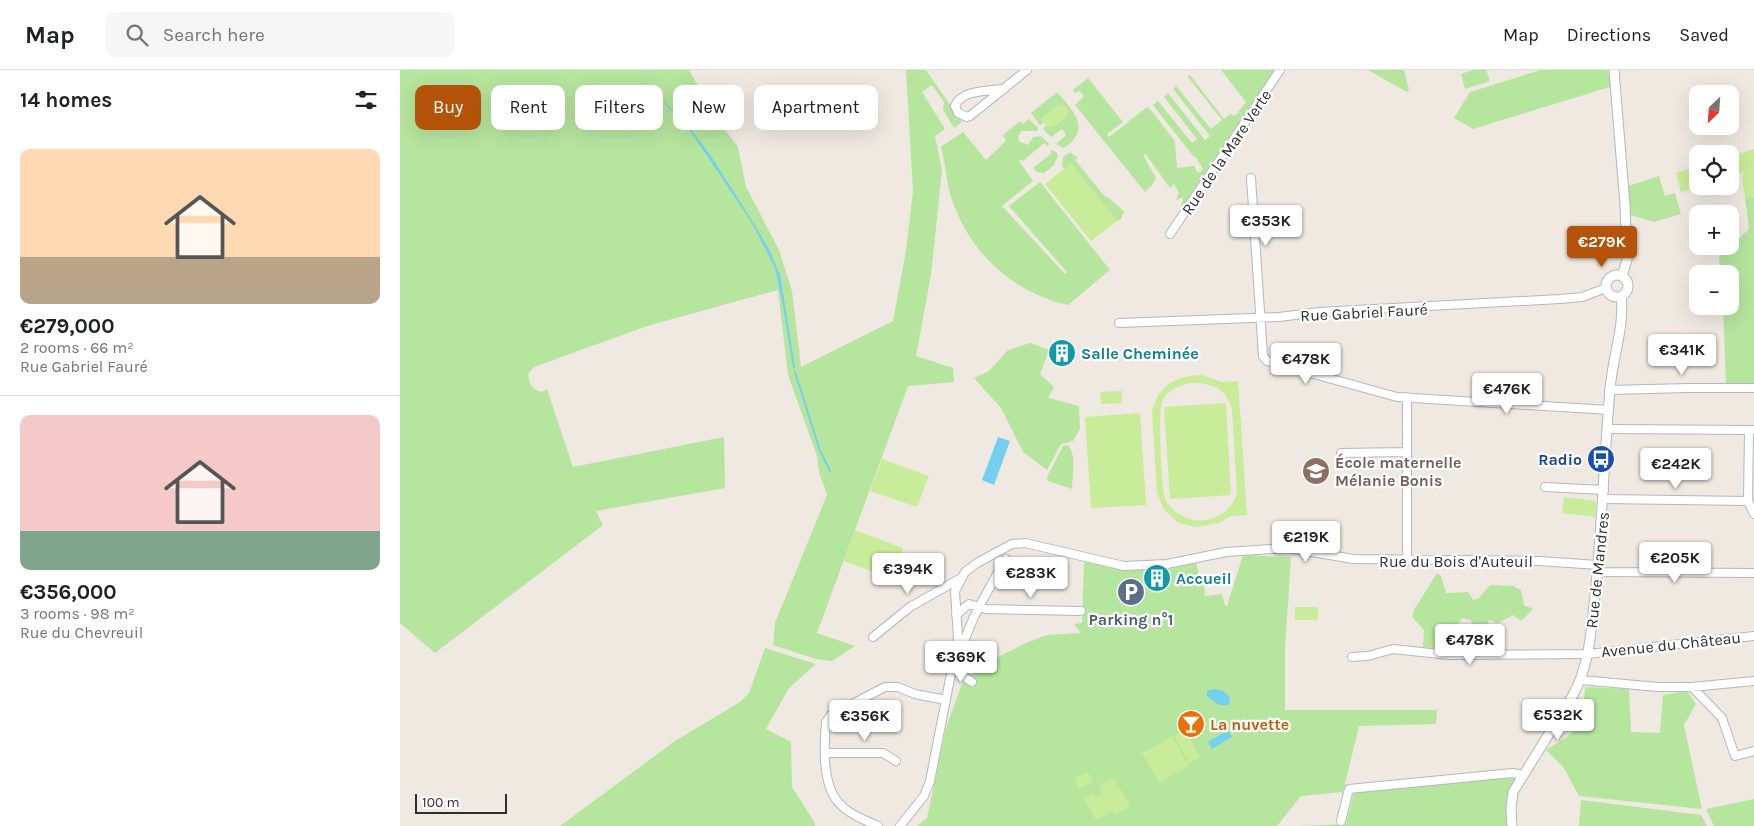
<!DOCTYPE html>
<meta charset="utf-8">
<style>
:root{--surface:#fff;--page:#f6f6f6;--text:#202124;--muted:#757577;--line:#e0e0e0;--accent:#b45309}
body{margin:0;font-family:Karla,sans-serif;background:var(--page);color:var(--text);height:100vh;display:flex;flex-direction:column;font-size:19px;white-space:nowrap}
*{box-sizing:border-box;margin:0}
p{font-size:16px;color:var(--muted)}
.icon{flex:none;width:28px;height:28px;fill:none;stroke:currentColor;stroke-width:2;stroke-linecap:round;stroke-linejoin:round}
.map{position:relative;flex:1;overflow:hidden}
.sheet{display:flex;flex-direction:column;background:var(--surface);width:400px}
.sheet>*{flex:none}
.top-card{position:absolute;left:15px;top:15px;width:475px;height:45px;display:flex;gap:10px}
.needle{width:32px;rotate:205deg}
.controls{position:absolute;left:1289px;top:15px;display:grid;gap:10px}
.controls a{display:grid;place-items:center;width:50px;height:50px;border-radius:10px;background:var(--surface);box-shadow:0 5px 20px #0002;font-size:25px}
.scale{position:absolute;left:15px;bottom:12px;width:92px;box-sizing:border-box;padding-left:5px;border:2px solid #2e2e2e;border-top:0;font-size:14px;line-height:18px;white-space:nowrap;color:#2e2e2e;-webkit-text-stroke:4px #fff;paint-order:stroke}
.price{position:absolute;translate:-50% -42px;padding:0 11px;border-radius:5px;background:#fff;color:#222;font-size:16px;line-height:32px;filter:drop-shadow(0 1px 2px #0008)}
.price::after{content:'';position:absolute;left:50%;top:30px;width:15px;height:11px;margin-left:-8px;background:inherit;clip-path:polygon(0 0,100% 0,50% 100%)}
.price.selected{background:var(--accent);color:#fff}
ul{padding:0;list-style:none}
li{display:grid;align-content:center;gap:10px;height:265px;padding:0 20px}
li+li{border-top:1px solid var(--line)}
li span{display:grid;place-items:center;height:155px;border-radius:10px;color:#555}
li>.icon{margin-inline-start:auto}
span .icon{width:90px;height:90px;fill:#fffc;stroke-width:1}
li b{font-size:21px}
h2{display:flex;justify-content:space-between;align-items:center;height:60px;padding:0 20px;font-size:21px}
.pill{padding:0 18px;border-radius:10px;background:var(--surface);box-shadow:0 5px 20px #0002;font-size:18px;line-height:45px}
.pill.selected{background:var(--accent);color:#fff}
header{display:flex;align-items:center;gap:30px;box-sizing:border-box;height:70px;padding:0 25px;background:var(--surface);border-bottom:1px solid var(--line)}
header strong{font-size:24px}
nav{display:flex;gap:28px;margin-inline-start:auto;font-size:18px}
.search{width:350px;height:45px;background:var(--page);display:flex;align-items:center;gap:12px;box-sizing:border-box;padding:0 18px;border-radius:10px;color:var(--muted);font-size:19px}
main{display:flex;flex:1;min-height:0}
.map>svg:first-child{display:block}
</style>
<header>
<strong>Map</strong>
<div class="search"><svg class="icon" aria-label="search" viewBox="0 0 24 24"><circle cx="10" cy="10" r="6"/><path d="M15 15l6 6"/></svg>Search here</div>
<nav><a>Map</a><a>Directions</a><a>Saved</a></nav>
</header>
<main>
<section class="sheet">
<h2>14 homes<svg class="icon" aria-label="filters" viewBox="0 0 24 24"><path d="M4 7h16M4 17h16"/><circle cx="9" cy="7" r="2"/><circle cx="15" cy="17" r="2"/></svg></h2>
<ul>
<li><span style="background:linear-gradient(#ffd9b3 70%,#b9a48a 0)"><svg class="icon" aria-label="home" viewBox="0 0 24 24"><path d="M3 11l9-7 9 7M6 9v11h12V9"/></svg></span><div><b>€279,000</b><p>2 rooms · 66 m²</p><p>Rue Gabriel Fauré</p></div></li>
<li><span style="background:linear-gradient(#f6c9c9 75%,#7fa58c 0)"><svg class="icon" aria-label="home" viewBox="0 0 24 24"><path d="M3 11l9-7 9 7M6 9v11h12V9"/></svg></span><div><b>€356,000</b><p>3 rooms · 98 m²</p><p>Rue du Chevreuil</p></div></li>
</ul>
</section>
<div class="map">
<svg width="1354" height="756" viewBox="0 0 1354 756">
<rect width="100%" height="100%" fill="#efe9e1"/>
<path fill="#b6e59e" d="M 0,0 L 289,0 L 319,52 L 338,77 L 346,117 L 379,180 L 392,221 L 401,297 L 493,251 L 506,181 L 513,121 L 506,0 L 526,0 L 562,52 L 554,58 L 543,40 L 544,32 L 532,15 L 522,22 L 545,59 L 535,66 L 542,100 L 531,205 L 516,286 L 553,298 L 554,312 L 508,316 L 417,563 L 455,576 L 432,591 L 416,589 L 373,575 L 375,553 L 427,425 L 419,402 L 417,386 L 388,305 L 378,220 L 247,256 L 134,297 L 128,304 C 129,314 132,320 142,322 L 147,319 L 173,397 L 324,367 L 325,418 L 196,441 L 203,455 L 35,583 L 0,553 Z
M 821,0 L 878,0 L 783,139 L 781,136 L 783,127 L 776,130 L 779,123 L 774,114 L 770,118 L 745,83 L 744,87 L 756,108 L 752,115 L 745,122 L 675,35 L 684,26 L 679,21 L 675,23 L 673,20 L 688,8 L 723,52 L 707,64 L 709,67 L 747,37 L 750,39 L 775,71 L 777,98 L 794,96 L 798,103 L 803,99 L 795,86 L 794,87 L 753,35 L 758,31 L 792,73 L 797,69 L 764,27 L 768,23 L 805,70 L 810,66 L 773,19 L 776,16 L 811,59 L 822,50 L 788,7 L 790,5 L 824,49 L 830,44 L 835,46 L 846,32 Z
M 968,0 L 1004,0 L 1009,19 L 1007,22 Z
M 1073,0 L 1086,0 L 1090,11 L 1065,19 L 1061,4 Z
M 1141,0 L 1208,0 L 1210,17 L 1073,59 L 1054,48 L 1070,22 Z
M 657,22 C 674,42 692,58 664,78 L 656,74 L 666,65 L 662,59 L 651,67 L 643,59 L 646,55 L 654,56 C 661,51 670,47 667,37 L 642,49 L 644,53 L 640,55 L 631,43 Z
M 629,49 L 638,58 L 637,61 L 621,61 L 618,67 L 620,72 L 628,75 L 633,67 L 641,66 L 649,74 L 647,76 L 644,73 L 623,91 L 621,89 L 619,91 L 633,111 L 602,136 L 665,204 L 667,202 L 609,136 L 640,112 L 710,200 L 668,235 C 612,222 571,184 552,130 C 546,113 546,94 541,77 L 563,62 L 586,90 L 606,71 L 603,65 L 620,51 L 623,54 Z
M 650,80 L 656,82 L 658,85 L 654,95 L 644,103 L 637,102 L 633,98 L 652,83 Z
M 670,82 L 678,88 L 675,90 L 705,127 L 709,128 L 724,141 L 721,149 L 717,151 L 671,94 L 664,99 L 662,95 L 663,87 Z
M 1259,106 L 1265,126 L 1275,123 L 1281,144 L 1254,152 L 1230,145 L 1228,116 Z
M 1345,126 L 1354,128 L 1354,315 L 1326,315 L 1323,236 L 1330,236 L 1330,204 L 1321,204 L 1319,187 L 1349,159 Z
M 630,273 L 649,280 L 640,304 L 654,317 L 648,328 L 679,336 L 680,359 L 673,371 L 661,374 L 647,400 L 623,382 L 601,338 L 574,308 L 589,301 L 608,280 Z
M 668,375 C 677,385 672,407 672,419 L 648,411 L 647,407 L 663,376 Z
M 843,485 L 891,487 L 885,580 L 885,640 L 1037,640 L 1036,654 L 959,656 L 943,722 L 901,726 L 877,756 L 517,756 L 527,748 L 546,658 L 562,614 L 582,595 L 628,572 L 647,565 L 681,563 L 674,554 L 682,553 L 684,492 L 734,500 L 765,500 L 796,493 L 799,504 L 803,506 L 805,526 L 822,524 L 825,536 L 827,536 Z
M 1037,503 L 1041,506 L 1046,523 L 1068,522 L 1073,530 L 1079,528 L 1090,515 L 1113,516 L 1121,520 L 1124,535 L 1133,539 L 1121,551 L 1113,545 L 1098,553 L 1090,550 L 1081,561 L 1073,559 L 1071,550 L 1062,548 L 1054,560 L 1052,568 L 1040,571 L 1037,578 L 1023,577 L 1024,560 L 1012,547 L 1014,540 Z
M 365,578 L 416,594 L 389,618 L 366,659 L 391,672 L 392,717 L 415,753 L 415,756 L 160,756 L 275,671 L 340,632 L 349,623 Z
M 1185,617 L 1229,619 L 1231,662 L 1260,663 L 1263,625 L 1287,621 L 1296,634 L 1284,655 L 1302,739 L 1179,726 L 1164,698 L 1146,680 C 1181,659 1182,659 1185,617 Z
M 1116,707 L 1106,740 L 1107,756 L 901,756 L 946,754 L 954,723 Z
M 1354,729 L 1354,756 L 1314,756 L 1306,739 Z
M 1181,730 L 1301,745 L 1307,756 L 1179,756 Z"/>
<path fill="#c9ec9a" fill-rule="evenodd" d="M 660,34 L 667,37 L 667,46 L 654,56 L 647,57 L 643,51 L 643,46 Z
M 1354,79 L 1354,128 L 1345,126 L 1342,109 L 1344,102 L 1330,106 L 1330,86 Z
M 671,93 L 717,151 L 691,171 L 645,114 Z
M 1297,96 L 1298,116 L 1300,116 L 1281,122 L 1276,103 Z
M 802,305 L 822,312 L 838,311 L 847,445 L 831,446 L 819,453 L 796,457 L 779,453 L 764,440 L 757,423 L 752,342 C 758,315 776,306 802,305 ZM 788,313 C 810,312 826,317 832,339 L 837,423 C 827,456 784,460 766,431 C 761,423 758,342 762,332 C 766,321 777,317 788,313 Z
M 722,321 L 722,333 L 701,334 L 700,322 Z
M 826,333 L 831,425 L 770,429 L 764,337 Z
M 740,343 L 746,435 L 691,438 L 685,347 Z
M 482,389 L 529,406 L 517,437 L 470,421 Z
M 1164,427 L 1196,431 L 1195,447 L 1162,443 Z
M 455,460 L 503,478 L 492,509 L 444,491 Z
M 895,537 L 918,537 L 918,550 L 895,550 Z
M 785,660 L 800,687 L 789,693 L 774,666 Z
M 772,666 L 789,696 L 759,713 L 742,683 Z
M 688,702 L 693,712 L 679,719 L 674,708 Z
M 714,707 L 730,737 L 715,745 L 712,741 L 696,750 L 683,728 L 693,723 L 696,728 L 703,724 L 699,716 Z"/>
<path fill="#75cff0" d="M 232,0 L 289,57 L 311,86 L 353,152 L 370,181 L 380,206 L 386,250 L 375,198 L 352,153 L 289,59 Z
M 598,367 L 610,371 L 594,415 L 582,410 Z
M 815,619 L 823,621 L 830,627 L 829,635 L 819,635 L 807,626 L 807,621 Z
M 828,660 L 832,667 L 812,679 L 808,672 Z"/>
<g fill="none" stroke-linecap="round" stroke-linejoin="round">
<path stroke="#75cff0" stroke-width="2" d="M 379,204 L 394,297
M 395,302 L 420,381 L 430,401"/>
<g stroke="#b4b7c1" stroke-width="10">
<path id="minor" d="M 601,19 C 587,21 561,20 555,36 L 558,43 L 567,47 L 570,46 L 627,0
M 851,108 L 863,286 L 867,291 L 997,327 L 1209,340
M 770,164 L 880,0
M 719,253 L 879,247 L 919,242 L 1160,229 L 1182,227 L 1206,218
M 1209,320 L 1288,318 L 1354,318
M 1007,327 L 1007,491
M 1208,359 L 1354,360
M 1349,360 L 1348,431 L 1354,444
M 941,383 L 1007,382
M 1145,417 L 1204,420
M 1203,429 L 1348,431
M 1197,502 L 1354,503
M 556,545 L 569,534 L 586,539 L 681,541
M 473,567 L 510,537 L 561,508
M 952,587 L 968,586 L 993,579 L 1049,585 L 1188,584 L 1354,566
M 1181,610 L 1258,617 L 1292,617 L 1354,611
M 572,612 C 569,610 565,608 563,605 C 547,584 595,509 606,489
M 1292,617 L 1322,648 L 1335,686 L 1354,681
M 426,683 L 483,683 L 496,691
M 941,751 L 949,719 L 1113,703 L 1122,705
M 478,756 C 465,750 448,744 438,732 C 422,713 424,676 426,652 L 431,645 L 485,617 L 498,617 L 515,624 L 546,630
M 500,756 L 524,726 L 530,711 L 558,568 L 555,521 L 565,502 L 577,493 L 612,474 L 625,473 L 724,496 L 767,494 L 826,482 L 889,478 L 953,489 L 1139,491 L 1198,495"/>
</g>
<g stroke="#b4b7c1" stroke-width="11">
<path id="tertiary" d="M 1214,0 L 1225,135 L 1227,190 L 1222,206
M1206 216a11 11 0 1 1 22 0a11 11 0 1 1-22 0Z
M 1112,756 L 1111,739 L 1113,722 L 1173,625 C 1190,594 1191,560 1195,526 C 1202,457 1204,388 1210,320 C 1212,288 1225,258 1221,226"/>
</g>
<use href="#minor" stroke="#fff" stroke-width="8"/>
<use href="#tertiary" stroke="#fff" stroke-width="9"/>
</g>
<defs>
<g id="building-disc" transform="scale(1.4375)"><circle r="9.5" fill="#0f9aa8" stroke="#fff"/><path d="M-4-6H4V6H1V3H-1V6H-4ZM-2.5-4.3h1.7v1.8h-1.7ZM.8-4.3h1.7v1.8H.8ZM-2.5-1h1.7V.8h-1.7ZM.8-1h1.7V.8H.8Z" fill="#fff"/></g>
<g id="bus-disc" transform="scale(1.4375)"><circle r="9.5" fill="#1a4fb4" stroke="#fff"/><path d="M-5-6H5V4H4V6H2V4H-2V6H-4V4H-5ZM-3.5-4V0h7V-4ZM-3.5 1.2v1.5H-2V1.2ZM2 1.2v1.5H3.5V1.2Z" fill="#fff"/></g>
<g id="school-disc" transform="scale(1.4375)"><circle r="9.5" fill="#8d6e63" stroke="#fff"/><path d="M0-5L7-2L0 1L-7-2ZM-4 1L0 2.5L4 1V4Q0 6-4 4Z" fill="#fff"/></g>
<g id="parking-disc" transform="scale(1.4375)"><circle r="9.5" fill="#5c6f8a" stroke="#fff"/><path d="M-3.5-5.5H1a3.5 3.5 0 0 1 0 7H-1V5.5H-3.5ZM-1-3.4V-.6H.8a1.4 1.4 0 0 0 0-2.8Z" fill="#fff"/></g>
<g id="bar-disc" transform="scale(1.4375)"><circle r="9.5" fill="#e8710a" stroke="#fff"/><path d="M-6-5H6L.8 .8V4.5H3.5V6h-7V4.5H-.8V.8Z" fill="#fff"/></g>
</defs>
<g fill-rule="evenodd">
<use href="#building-disc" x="662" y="283"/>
<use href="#bus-disc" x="1201" y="389"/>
<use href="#school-disc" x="916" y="401"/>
<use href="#building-disc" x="757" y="508"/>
<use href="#parking-disc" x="731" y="522"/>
<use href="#bar-disc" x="791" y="654"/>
</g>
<g text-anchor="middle" stroke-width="4.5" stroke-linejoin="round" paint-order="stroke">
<g font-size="16" fill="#2e2e2e" stroke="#fff">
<text transform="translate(826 82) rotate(-56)" y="6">Rue de la Mare Verte</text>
<text transform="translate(964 242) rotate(-3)" y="6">Rue Gabriel Fauré</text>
<text x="1056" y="497">Rue du Bois d'Auteuil</text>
<text transform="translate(1197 500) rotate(-84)" y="6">Rue de Mandres</text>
<text transform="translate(1271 574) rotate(-6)" y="6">Avenue du Château</text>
</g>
<g font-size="16" font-weight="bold" fill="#0d838f" stroke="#fff" text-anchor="start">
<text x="681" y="289">Salle Cheminée</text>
<text x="776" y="514">Accueil</text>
</g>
<g font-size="16" font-weight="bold" fill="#164399" stroke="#fff" text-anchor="end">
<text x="1182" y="395">Radio</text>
</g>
<g font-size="16" font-weight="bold" fill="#785e54" stroke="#fff" text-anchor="start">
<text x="935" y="398">École maternelle<tspan x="935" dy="18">Mélanie Bonis</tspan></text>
</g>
<g font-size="16" font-weight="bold" fill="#4e5e75" stroke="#fff">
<text x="731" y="555">Parking n°1</text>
</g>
<g font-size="16" font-weight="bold" fill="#c56008" stroke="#fff" text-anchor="start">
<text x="810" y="660">La nuvette</text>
</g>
</g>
</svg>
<div class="controls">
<a><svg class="needle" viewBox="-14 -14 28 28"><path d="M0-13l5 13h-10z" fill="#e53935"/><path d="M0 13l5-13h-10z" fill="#757577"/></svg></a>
<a><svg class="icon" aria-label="locate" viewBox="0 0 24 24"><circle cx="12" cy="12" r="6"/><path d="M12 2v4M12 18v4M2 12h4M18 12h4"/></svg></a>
<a>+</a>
<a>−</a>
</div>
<div class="scale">100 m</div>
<b class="price" style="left:866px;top:177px">€353K</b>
<b class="price selected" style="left:1202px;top:198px">€279K</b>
<b class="price" style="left:1282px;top:306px">€341K</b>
<b class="price" style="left:906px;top:315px">€478K</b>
<b class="price" style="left:1107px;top:345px">€476K</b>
<b class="price" style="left:1276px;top:420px">€242K</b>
<b class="price" style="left:906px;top:493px">€219K</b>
<b class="price" style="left:1275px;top:514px">€205K</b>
<b class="price" style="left:508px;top:525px">€394K</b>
<b class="price" style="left:631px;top:529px">€283K</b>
<b class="price" style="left:1070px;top:596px">€478K</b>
<b class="price" style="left:561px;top:613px">€369K</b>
<b class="price" style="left:1158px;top:671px">€532K</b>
<b class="price" style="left:465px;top:672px">€356K</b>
<div class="top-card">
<a class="pill selected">Buy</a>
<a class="pill">Rent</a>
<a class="pill">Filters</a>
<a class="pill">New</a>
<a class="pill">Apartment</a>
</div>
</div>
</main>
